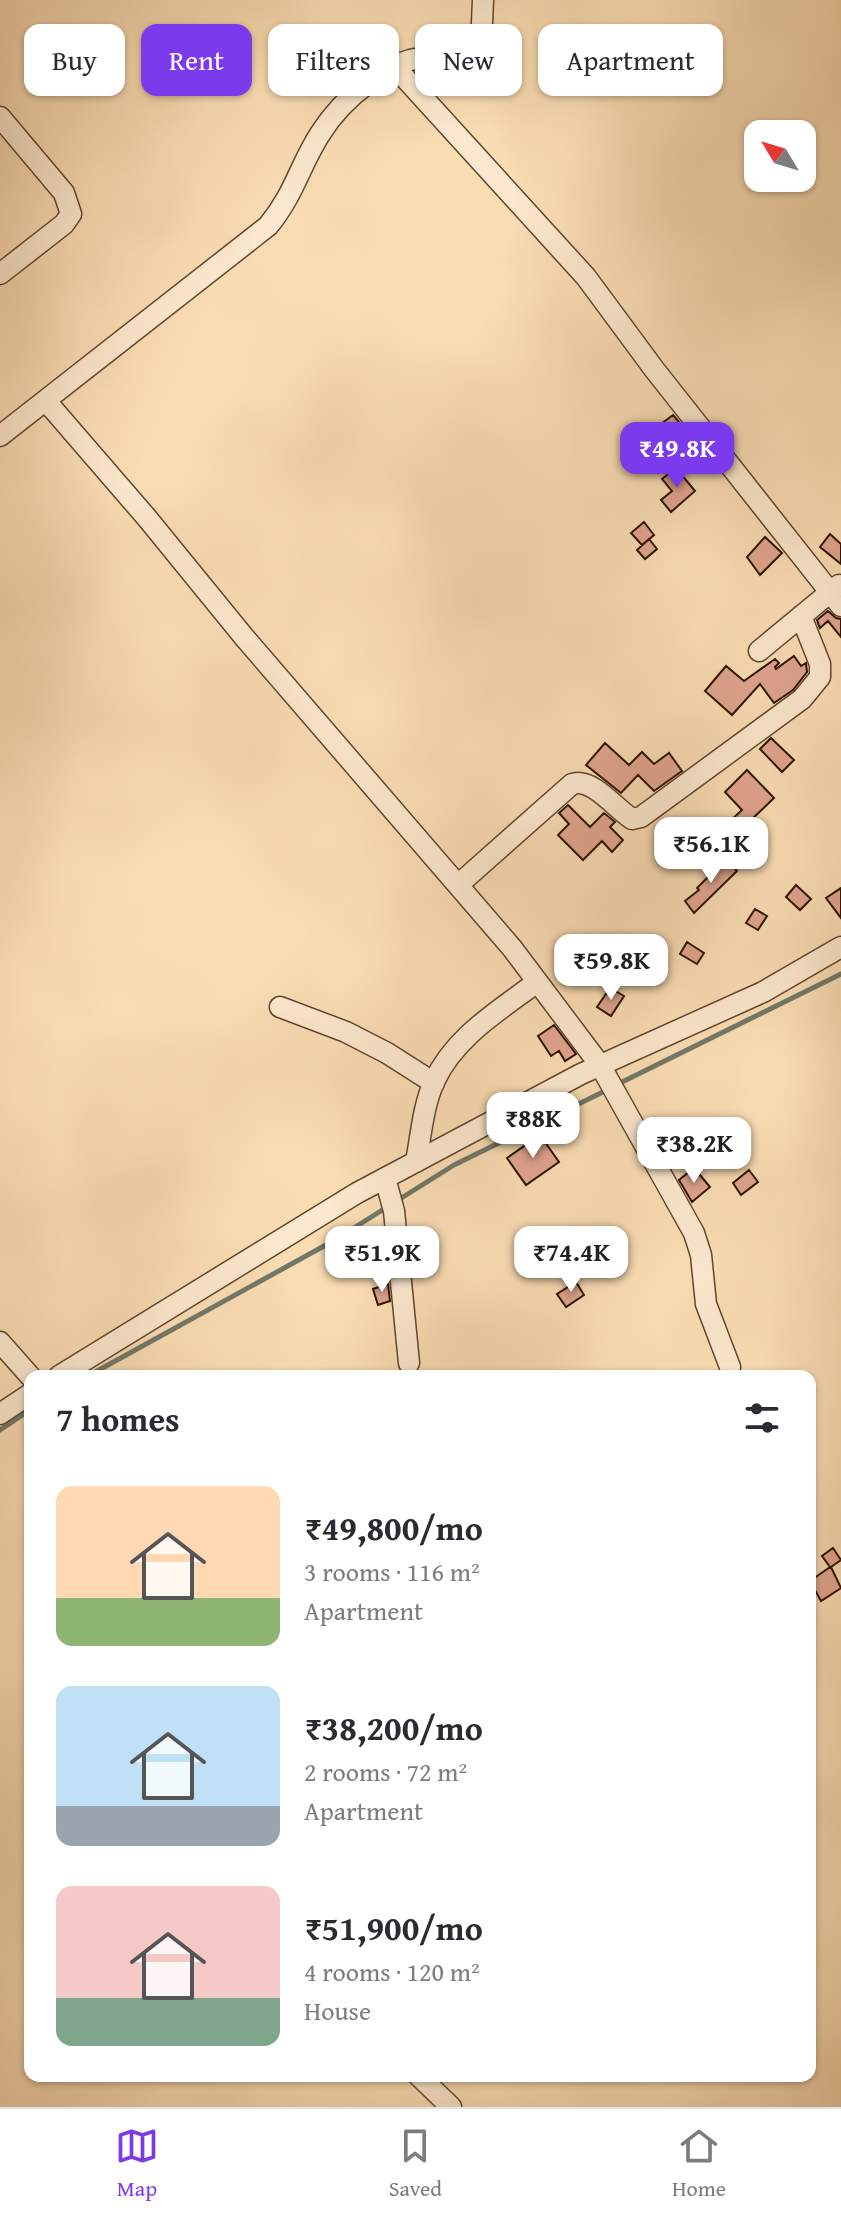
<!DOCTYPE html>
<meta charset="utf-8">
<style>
:root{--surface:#fff;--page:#f7f7f7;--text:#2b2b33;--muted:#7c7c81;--line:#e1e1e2;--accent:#7c3aed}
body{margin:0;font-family:"Gentium Book Plus",serif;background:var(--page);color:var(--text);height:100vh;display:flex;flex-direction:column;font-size:30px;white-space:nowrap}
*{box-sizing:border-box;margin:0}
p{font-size:26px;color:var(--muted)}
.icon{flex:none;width:44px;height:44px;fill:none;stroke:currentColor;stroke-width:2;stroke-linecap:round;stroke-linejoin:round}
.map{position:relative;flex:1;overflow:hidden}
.details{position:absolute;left:24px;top:1370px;width:792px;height:712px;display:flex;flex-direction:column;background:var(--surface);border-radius:16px;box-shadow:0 2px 6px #0004}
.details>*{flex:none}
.hud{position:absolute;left:24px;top:24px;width:794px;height:72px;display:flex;gap:16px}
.needle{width:52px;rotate:308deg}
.tools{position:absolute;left:744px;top:120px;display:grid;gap:16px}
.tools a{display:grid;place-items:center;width:72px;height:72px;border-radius:16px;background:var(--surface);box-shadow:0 2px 6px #0004;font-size:40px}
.price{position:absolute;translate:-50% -68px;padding:0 18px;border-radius:16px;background:#fff;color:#222;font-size:26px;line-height:52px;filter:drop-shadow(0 2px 4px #0008)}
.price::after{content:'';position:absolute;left:50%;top:48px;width:24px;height:18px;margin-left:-12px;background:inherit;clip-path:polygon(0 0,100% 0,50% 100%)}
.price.active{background:var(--accent);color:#fff}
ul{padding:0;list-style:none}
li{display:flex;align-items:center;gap:24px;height:200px;padding:0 32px}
li span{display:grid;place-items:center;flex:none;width:224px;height:160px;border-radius:16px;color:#555}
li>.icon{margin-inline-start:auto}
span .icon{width:96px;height:96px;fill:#fffc;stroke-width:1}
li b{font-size:34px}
h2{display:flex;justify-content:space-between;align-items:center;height:96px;padding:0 32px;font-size:34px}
.chip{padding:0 28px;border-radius:16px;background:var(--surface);box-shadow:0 2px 6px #0004;font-size:28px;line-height:72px}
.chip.active{background:var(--accent);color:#fff}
.tabs{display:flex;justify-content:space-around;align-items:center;height:112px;border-top:2px solid var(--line);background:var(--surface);font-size:22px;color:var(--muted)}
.tabs a{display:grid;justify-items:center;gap:4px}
.tabs .active{color:var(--accent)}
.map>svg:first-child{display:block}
</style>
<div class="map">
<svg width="841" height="2107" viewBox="0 0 841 2107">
<rect width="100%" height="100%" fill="#fadcb3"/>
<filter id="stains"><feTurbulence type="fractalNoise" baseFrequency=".0025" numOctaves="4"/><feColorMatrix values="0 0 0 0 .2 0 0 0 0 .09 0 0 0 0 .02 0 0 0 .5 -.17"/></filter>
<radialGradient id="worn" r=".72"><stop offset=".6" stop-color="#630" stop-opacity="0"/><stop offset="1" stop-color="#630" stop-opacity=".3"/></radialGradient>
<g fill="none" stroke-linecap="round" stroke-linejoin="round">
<path stroke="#70786a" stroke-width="5" d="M 618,1084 L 841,974
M 395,1202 L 454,1165 L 609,1089
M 88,1376 L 335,1240 L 387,1207
M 0,1430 L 30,1410"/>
</g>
<path fill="#e0a48f" stroke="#2c1300" stroke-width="2" d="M 673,415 L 699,446 L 680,460 L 666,442 L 672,438 L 661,424 Z
M 676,468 L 695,491 L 671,512 L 661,500 L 672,491 L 662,479 Z
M 644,522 L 654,535 L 642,545 L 631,533 Z
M 830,534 L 841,544 L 841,564 L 820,547 Z
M 765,537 L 782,553 L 760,575 L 747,557 Z
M 649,539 L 657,549 L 645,559 L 637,550 Z
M 828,611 L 836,618 L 841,619 L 841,637 L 828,621 L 820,628 L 817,620 Z
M 794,656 L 801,666 L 806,663 L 807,672 L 793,690 L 774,703 L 760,684 L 732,715 L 705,691 L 726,666 L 744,681 L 775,659 L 779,663 L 775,667 L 776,669 Z
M 771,738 L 794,760 L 782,772 L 760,749 Z
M 605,743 L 629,765 L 642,752 L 654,764 L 669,753 L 682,771 L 654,791 L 638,775 L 621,793 L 586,765 Z
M 747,770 L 774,798 L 749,822 L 755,827 L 743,839 L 728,823 L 742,810 L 725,792 Z
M 568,805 L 590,827 L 604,813 L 615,822 L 610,827 L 623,840 L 612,852 L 602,841 L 583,860 L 558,835 L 569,824 L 559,813 Z
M 726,859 L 737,871 L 694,913 L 685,901 L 699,890 L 697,888 Z
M 796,885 L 811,899 L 800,910 L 786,897 Z
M 841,888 L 841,918 L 826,898 Z
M 755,909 L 767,916 L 758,930 L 746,923 Z
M 687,942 L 704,953 L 697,964 L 680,954 Z
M 610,988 L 624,996 L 611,1016 L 597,1007 Z
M 554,1025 L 576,1054 L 565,1061 L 559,1051 L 551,1056 L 538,1036 Z
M 540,1135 L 559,1162 L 526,1185 L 507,1158 Z
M 741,1136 L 749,1152 L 734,1159 L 726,1143 Z
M 694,1168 L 710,1187 L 692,1202 L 679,1180 Z
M 749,1170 L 758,1182 L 741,1195 L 733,1183 Z
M 576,1282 L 584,1295 L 566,1307 L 557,1294 Z
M 388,1284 L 390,1301 L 378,1305 L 373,1289 Z
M 833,1548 L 841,1560 L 831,1567 L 841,1588 L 821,1601 L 810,1581 L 830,1567 L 822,1556 Z"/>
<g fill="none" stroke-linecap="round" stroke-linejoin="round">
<g stroke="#60452d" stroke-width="23">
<path id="minor" d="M 395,67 L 586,277 L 654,369 L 841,606
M 0,117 L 64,193 L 71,214 L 64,224 L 0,274
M 46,401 L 147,518 L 244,637 L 512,948 L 600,1065 L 694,1233 L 701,1255 L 706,1304 L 730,1367
M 0,436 L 268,226 C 294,195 300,165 320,134 C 332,115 349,97 367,84 C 379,74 395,64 410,60 C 435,54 461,66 481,45 L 483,0
M 759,651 L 839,585
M 458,885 L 572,784 C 592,777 616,809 632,819 L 641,817 L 802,699 L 820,677 L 820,664 L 801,616
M 280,1007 L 346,1032 L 387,1053 L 434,1083
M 416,1162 C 421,1136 423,1106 434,1082 C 454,1037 500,1010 537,982
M 385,1178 L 394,1211 L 409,1363
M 0,1342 L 30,1376
M 59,1376 L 357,1193 L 581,1074 L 763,992 L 841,947
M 0,1414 L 30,1394
M 419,2076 L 451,2107"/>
</g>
<use href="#minor" stroke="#fce8ce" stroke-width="20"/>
</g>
<rect width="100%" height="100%" filter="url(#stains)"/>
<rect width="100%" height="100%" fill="url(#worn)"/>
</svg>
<div class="tools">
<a><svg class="needle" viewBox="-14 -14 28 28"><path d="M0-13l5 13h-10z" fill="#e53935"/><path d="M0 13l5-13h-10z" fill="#7c7c81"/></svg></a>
</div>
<b class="price active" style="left:677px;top:490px">₹49.8K</b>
<b class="price" style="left:711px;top:885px">₹56.1K</b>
<b class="price" style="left:611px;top:1002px">₹59.8K</b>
<b class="price" style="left:533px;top:1160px">₹88K</b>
<b class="price" style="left:694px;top:1185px">₹38.2K</b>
<b class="price" style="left:382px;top:1294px">₹51.9K</b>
<b class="price" style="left:571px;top:1294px">₹74.4K</b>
<div class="hud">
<a class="chip">Buy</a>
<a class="chip active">Rent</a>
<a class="chip">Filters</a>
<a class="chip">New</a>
<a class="chip">Apartment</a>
</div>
<section class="details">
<h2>7 homes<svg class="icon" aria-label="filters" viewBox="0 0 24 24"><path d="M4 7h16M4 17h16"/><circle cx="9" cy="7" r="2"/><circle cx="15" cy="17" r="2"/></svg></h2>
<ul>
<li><span style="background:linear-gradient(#ffd9b3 70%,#8fb573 0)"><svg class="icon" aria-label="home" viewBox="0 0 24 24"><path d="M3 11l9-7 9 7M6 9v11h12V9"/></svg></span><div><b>₹49,800/mo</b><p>3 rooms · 116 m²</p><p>Apartment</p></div></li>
<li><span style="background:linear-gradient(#bfe0f5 75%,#9aa5b1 0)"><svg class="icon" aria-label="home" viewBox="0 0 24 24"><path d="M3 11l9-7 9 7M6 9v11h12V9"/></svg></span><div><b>₹38,200/mo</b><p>2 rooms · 72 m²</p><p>Apartment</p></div></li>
<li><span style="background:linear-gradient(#f6c9c9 70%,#7fa58c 0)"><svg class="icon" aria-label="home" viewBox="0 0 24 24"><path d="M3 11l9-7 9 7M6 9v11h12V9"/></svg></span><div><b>₹51,900/mo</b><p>4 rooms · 120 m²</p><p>House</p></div></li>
</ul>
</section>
</div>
<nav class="tabs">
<a class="active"><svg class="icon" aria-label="map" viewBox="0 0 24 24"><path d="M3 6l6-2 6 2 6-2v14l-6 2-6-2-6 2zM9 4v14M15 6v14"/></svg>Map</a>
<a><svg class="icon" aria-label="saved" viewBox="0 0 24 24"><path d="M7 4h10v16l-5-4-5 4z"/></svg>Saved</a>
<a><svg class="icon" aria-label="home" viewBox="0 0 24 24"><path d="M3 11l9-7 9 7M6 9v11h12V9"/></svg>Home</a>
</nav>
